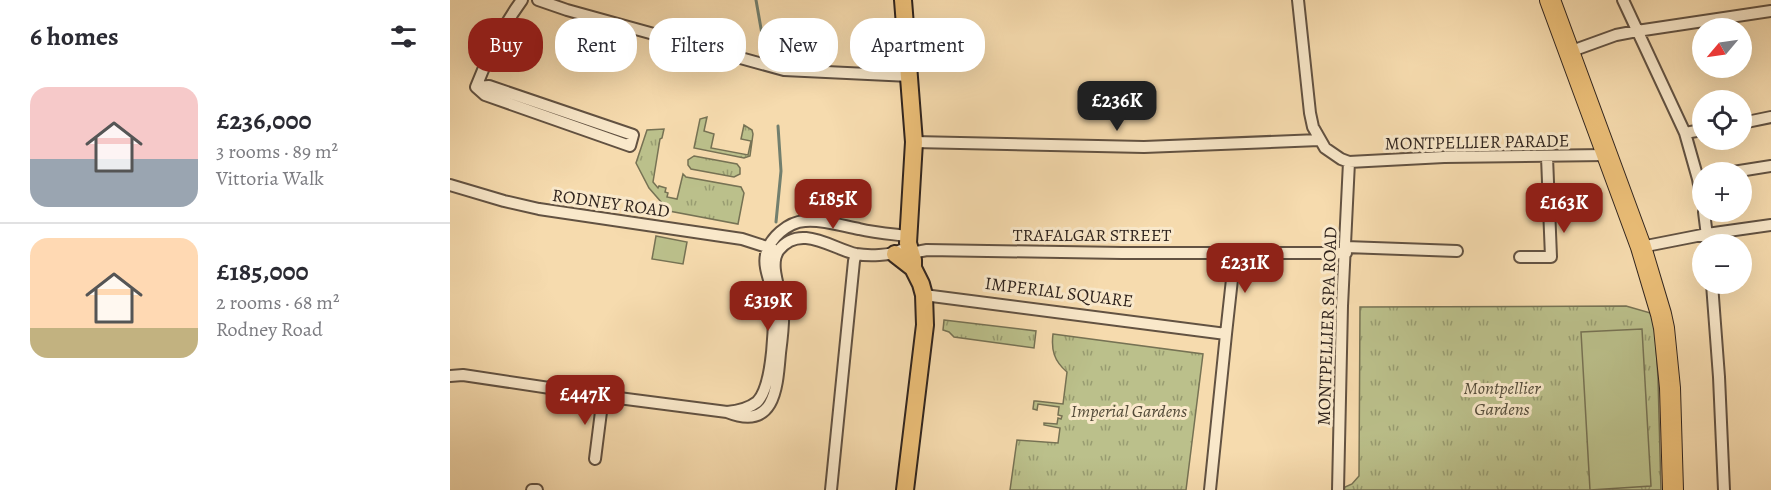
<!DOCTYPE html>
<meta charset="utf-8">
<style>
:root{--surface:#fff;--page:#f2f2f3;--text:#2b2b33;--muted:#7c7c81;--line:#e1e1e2;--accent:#8f2418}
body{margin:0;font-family:Alegreya,serif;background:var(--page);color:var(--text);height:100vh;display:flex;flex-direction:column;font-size:22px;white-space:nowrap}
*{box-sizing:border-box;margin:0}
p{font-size:20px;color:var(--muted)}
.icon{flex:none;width:33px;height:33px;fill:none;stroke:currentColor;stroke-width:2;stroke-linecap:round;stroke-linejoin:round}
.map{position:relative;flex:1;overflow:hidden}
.drawer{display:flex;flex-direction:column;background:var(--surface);width:450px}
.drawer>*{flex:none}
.top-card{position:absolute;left:18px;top:18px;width:570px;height:54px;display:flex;gap:12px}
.needle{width:39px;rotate:241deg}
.tools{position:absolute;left:1242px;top:18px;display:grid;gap:12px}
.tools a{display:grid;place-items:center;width:60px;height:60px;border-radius:50%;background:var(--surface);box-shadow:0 6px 24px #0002;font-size:30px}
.price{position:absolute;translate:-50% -51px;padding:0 14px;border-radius:12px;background:var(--accent);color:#fff;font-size:20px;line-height:39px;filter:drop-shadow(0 2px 3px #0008)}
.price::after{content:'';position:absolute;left:50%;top:36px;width:18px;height:14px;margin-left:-9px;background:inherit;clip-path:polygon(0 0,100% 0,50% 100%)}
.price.active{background:#222;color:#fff}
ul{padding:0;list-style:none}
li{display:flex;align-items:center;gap:18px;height:150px;padding:0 30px}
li+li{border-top:2px solid var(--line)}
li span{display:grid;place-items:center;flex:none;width:168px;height:120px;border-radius:18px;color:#555}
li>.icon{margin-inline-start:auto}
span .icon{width:72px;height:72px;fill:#fffc;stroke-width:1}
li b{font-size:26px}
h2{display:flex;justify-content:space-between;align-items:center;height:72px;padding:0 30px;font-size:26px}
.tag{padding:0 21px;border-radius:24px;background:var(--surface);box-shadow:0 6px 24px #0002;font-size:21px;line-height:54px}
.tag.active{background:var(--accent);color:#fff}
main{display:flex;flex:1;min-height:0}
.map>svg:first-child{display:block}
</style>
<main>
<section class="drawer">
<h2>6 homes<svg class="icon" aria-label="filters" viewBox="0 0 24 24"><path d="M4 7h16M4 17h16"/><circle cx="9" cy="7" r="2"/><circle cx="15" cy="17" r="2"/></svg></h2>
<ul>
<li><span style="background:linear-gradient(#f6c9c9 60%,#9aa5b1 0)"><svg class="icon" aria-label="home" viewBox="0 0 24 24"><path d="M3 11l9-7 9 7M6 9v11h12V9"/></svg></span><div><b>£236,000</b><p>3 rooms · 89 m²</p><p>Vittoria Walk</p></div></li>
<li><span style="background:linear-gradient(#ffd9b3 75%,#c2b280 0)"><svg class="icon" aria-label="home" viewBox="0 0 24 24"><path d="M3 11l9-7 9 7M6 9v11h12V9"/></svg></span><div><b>£185,000</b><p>2 rooms · 68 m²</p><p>Rodney Road</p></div></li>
</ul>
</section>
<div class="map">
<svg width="1321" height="490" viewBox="0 0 1321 490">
<defs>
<pattern id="grass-tufts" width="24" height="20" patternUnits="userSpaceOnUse" patternTransform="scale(1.5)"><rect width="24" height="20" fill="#bbc08b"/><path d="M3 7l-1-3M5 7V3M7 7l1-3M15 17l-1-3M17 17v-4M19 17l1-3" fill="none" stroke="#989c71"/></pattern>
</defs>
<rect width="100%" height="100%" fill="#f6dbae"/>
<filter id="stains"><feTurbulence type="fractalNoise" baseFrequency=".00333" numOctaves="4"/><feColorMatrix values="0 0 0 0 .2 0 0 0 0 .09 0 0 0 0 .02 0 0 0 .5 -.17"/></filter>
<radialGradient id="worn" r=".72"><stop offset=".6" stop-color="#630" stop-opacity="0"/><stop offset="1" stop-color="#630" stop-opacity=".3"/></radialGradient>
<path fill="url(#grass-tufts)" stroke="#767254" stroke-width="1.5" d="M 257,117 L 254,131 L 264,134 L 261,148 L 298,155 L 301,141 L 291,139 L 294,125 L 302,130 L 303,134 L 300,156 L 294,158 L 244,148 L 250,119 Z
M 214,129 L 212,138 L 210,139 L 203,182 L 208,188 L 209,186 L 216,188 L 215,192 L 218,193 L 217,197 L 227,199 L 233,174 L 236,177 L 291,187 L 294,193 L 288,224 L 219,211 L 199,188 L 186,163 L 197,130 Z
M 244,156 L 287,164 L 290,168 L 290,174 L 284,177 L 241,169 L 238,165 L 238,160 Z
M 1176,306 L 1204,314 L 1208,378 L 1211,490 L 894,490 L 895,487 L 902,484 L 909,476 L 910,307 Z
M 494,320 L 586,331 L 584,348 L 504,337 L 499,332 L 493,330 Z
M 603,334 L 753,354 L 736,490 L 560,490 L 567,440 L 608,443 L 610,428 L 594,425 L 594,423 L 607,424 L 608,418 L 611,419 L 612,416 L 608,415 L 609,407 L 588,404 L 587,410 L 583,409 L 584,401 L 586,401 L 613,404 L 617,372 C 604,361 601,350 603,334 Z"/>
<path fill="#bbc08b" stroke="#767254" stroke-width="1.5" d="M 206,236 L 237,242 L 233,264 L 202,259 Z
M 1192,329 L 1201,486 L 1140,490 L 1131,332 Z"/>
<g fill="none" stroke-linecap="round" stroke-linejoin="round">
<path stroke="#727f6e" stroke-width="3" d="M 306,0 L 313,40 L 313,57
M 326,222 L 331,171 L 328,126"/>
<g stroke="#625242" stroke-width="14">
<path id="street" d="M 88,0 L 117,10 L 334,70 L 460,76
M 848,0 L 860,113 L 863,127 L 875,148 L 891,159 L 899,162 L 994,157 L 1156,155
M 1173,0 L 1235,133 L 1248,179 L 1252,202
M 1119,52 L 1166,35 L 1187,31 L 1321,11
M 39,86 L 183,135 L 180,146 L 35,95 L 26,87 Z
M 26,87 C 38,56 52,27 72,0
M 1292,123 L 1321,117
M 1235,133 L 1252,130
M 464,142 L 694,147 L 869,140
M 1283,172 L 1321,166
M 0,185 L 54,201 L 89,209 L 292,239 L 323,249
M 1254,212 L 1258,244
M 896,247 L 1007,251
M 1191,247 L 1257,234 L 1321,225
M 461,253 L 477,250 L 672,253 L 896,253
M 1070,257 L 1101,257 L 1097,157
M 1262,284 L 1269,377 L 1274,490
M 474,295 L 776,334 L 760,490
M 776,334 L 785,252
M 0,376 L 13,375 L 153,396 L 277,412 C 325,431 327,388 330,353 C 332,338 334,323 333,308 C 331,291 318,264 329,250 C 350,223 383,249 406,254 C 417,256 442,256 451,250
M 277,412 C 288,411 298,409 307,402 C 324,385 325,319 323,295 C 321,283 313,267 316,255 C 319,238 338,222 355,221 C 371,219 393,226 409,229 C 425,233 442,234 459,236
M 145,459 L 153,396
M 82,490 L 87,490
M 381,490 L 404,261 L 406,254
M 888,490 L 892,306 L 899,162"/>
</g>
<g stroke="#30241e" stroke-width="20">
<path id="primary" d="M 453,0 L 464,142 L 458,243 L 463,260 L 463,268 L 471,284 L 474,295 L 475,325 L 455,490
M 445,254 L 463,268"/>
</g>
<g stroke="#30241e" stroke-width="22">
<path id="highway" d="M 1100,0 L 1191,247 L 1211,314 L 1214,328 L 1220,388 L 1223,490"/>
</g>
<use href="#street" stroke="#f9e8ca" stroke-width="10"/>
<use href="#primary" stroke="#ebbe77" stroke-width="16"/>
<use href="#highway" stroke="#ebbe77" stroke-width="20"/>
</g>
<g text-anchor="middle" stroke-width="6" stroke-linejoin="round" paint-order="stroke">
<g font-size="18" fill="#30241e" stroke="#f9e8ca">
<text transform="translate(1027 142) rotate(-1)" y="6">MONTPELLIER PARADE</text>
<text transform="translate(161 203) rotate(8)" y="6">RODNEY ROAD</text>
<text x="642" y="241">TRAFALGAR STREET</text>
<text transform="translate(609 292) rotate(7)" y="6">IMPERIAL SQUARE</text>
<text transform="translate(877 326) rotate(-88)" y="6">MONTPELLIER SPA ROAD</text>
</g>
<g font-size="18" font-style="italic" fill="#534b39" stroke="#f9e8ca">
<text x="1052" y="394">Montpellier<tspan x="1052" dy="21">Gardens</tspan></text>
<text x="679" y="417">Imperial Gardens</text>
</g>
</g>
<rect width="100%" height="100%" filter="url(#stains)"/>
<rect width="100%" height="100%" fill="url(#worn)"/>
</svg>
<div class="tools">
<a><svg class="needle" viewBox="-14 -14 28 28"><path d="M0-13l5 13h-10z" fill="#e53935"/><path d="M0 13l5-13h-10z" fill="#7c7c81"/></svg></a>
<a><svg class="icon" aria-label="locate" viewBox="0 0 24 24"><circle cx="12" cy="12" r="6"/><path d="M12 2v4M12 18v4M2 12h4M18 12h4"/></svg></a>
<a>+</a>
<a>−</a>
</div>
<b class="price active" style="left:667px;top:132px">£236K</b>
<b class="price" style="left:383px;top:230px">£185K</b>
<b class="price" style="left:1114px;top:234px">£163K</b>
<b class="price" style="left:795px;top:294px">£231K</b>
<b class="price" style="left:318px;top:332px">£319K</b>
<b class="price" style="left:135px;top:426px">£447K</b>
<div class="top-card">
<a class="tag active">Buy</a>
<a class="tag">Rent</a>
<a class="tag">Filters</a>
<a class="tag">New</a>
<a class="tag">Apartment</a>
</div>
</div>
</main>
